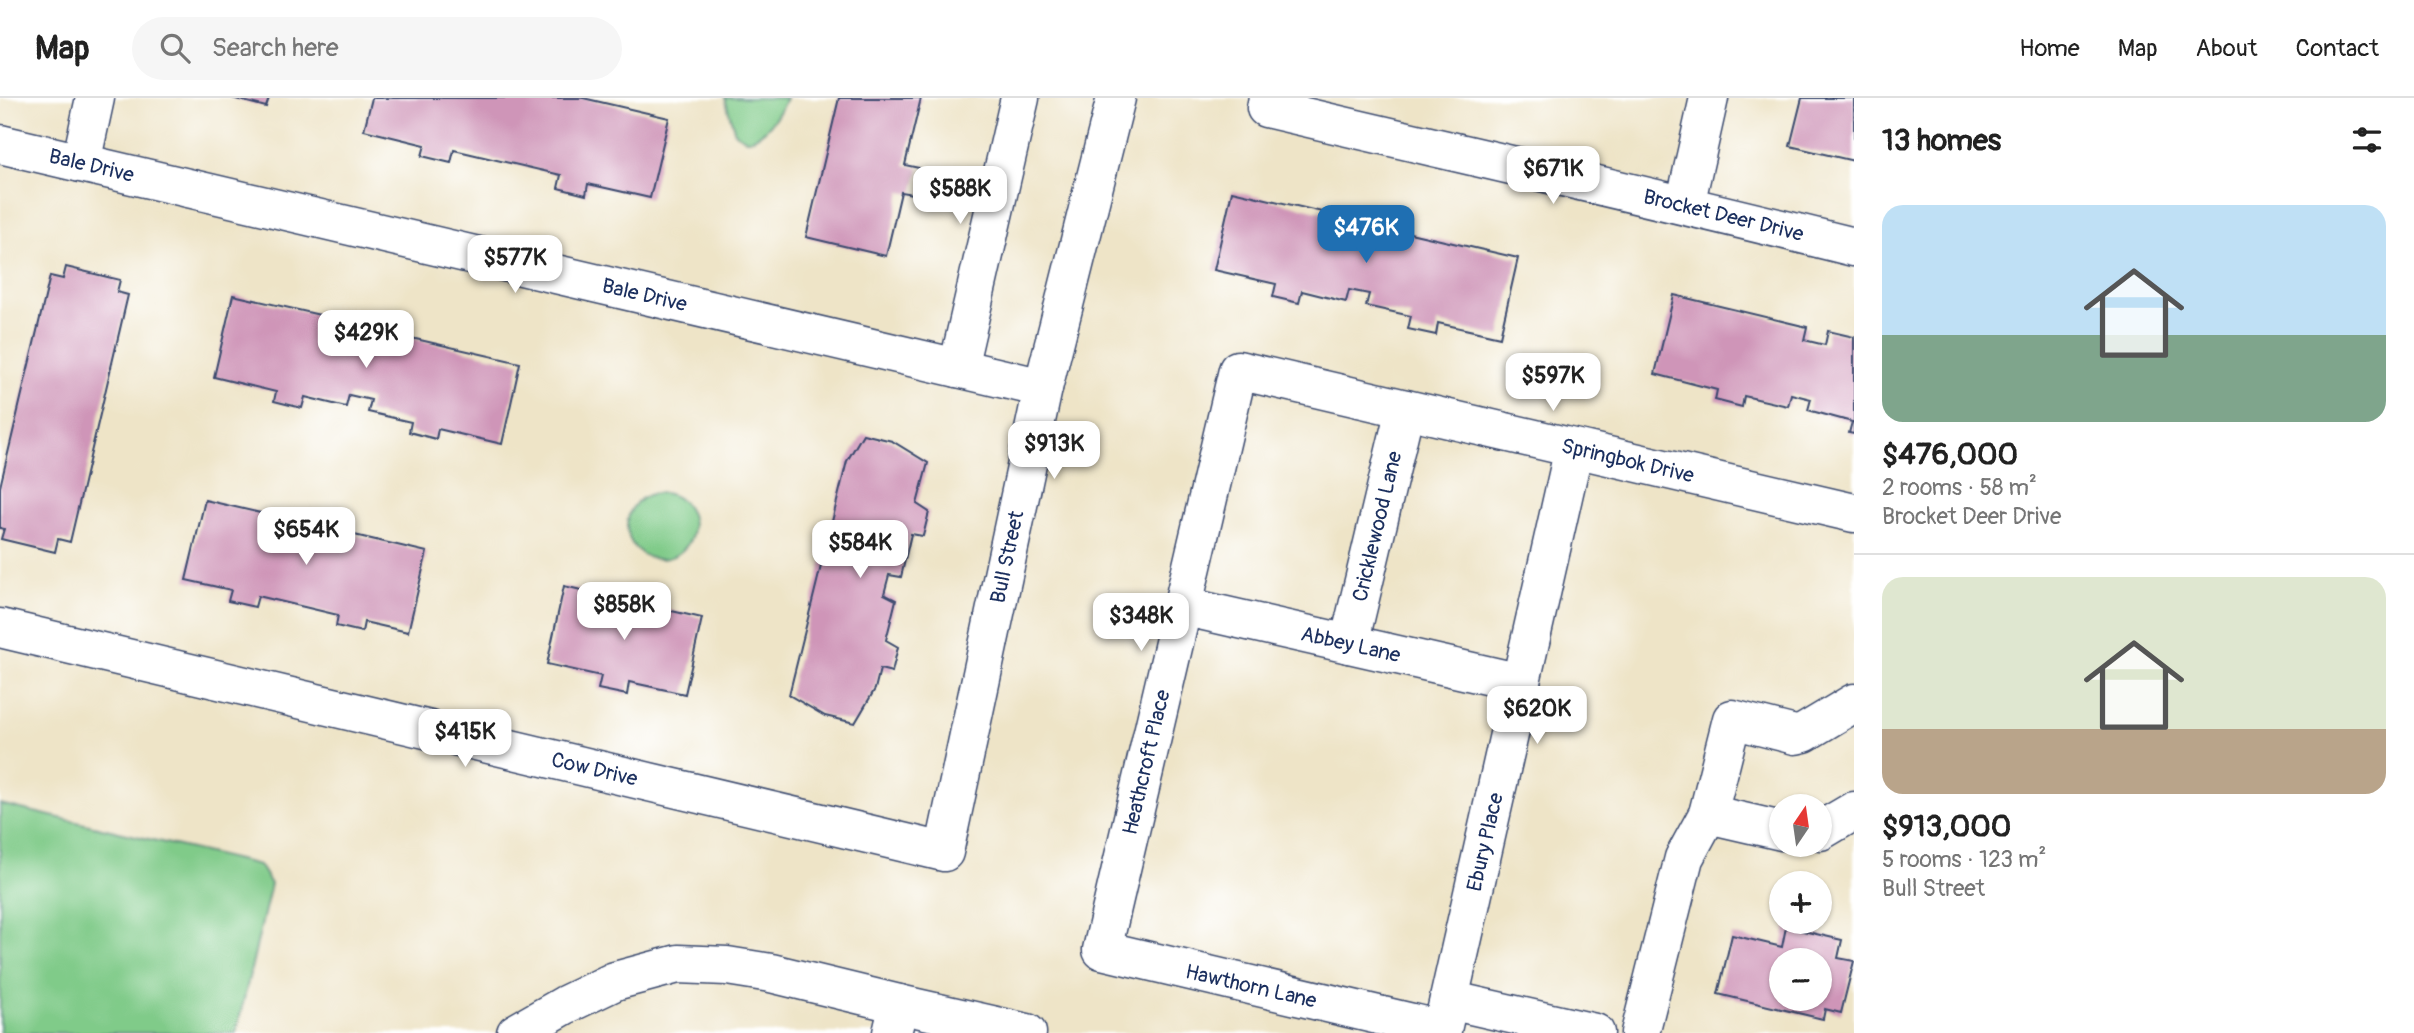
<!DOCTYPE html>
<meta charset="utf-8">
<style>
:root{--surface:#fff;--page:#f6f6f6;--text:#222;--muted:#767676;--line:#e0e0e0;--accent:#1f6fb2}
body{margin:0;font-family:Pangolin,sans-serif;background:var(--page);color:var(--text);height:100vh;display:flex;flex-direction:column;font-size:26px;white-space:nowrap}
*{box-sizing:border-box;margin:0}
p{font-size:23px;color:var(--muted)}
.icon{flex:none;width:38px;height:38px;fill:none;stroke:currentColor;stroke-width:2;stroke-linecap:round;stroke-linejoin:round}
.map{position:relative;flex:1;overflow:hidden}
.drawer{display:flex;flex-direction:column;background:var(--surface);width:560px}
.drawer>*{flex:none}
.needle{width:46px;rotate:13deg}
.buttons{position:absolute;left:1769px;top:696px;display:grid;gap:14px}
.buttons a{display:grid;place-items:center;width:63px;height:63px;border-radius:50%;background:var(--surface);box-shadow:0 2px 5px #0004;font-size:35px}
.price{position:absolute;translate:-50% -60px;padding:0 16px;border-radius:14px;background:#fff;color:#222;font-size:23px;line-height:46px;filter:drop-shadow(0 2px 4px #0008)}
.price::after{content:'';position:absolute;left:50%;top:42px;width:21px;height:16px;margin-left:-10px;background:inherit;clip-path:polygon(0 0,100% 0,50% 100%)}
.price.current{background:var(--accent);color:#fff}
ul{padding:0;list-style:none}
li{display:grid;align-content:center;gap:14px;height:371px;padding:0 28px}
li+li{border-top:2px solid var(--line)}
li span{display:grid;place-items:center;height:217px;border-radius:21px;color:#555}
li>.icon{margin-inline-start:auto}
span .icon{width:126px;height:126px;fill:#fffc;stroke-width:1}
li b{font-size:30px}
h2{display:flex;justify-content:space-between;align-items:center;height:84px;padding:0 28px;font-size:30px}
header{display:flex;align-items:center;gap:42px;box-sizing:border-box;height:98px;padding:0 35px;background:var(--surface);border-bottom:2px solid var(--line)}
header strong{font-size:33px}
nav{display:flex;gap:38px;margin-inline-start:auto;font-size:24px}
.search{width:490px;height:63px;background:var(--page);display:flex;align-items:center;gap:18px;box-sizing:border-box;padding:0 24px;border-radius:38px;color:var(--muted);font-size:26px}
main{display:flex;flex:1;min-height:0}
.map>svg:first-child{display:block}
</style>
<header>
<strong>Map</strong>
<div class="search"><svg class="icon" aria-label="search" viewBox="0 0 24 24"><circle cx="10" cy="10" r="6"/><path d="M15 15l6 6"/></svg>Search here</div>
<nav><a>Home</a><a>Map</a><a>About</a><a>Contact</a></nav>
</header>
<main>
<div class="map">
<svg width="1854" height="935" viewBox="0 0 1854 935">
<rect width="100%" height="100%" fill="#fff"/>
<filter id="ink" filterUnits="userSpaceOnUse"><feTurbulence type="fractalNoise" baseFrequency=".0143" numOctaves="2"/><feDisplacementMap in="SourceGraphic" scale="14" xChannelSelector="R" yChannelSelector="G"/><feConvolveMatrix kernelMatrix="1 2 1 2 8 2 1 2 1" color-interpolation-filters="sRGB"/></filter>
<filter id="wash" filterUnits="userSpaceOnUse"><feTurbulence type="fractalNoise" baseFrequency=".00686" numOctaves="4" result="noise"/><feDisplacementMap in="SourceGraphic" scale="28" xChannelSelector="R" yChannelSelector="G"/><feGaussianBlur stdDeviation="1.57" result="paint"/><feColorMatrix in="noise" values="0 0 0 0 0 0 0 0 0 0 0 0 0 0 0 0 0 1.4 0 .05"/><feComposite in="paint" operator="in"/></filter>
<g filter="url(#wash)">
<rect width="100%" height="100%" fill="#eee4c7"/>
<path fill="#80cb89" stroke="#4e7d74" stroke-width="2" d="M 725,0 L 786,0 C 779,17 766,38 747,42 L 735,35 Z
M627 428a33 33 0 1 1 66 0a33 33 0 1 1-66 0Z
M 0,706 L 259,767 L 271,786 L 236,935 L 0,935 Z"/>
<g id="blocks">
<path fill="#cf95b8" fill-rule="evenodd" d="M 232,0 L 269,0 L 266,9 Z
M 372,0 L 583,0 L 669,20 L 650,100 L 588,86 L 586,97 L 558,90 L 561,77 L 454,52 L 451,65 L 422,58 L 425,47 L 364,32 Z
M 839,0 L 921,0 L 905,67 L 919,70 L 913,96 L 901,94 L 886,158 L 806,139 Z
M 1802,0 L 1854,0 L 1854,63 L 1790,48 Z
M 1232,93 L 1365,124 L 1362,138 L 1381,142 L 1384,129 L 1518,160 L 1500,239 L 1438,225 L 1436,237 L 1408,231 L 1411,218 L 1366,208 L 1369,196 L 1349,192 L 1346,204 L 1302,193 L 1299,205 L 1273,199 L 1276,186 L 1214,172 Z
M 66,169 L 120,182 L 117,194 L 128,197 L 70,444 L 58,441 L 55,454 L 1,441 L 4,431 L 0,430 L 0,389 L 50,178 L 63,181 Z
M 233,197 L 368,228 L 365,241 L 382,245 L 385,234 L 520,265 L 502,346 L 438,331 L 436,341 L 409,334 L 411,324 L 368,314 L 371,302 L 349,297 L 346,309 L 305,299 L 302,310 L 274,303 L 276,294 L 214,279 Z
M 1674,197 L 1807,229 L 1804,242 L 1825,247 L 1828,233 L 1854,239 L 1854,336 L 1849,335 L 1852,324 L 1808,312 L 1811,301 L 1791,296 L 1788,308 L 1744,298 L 1742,309 L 1715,302 L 1717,292 L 1655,276 Z
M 863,336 L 892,343 L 928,365 L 917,406 L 929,414 L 923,438 L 911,436 L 901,479 L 889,477 L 884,496 L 896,502 L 886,542 L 898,549 L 892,574 L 880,571 L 875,591 L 855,625 L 825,618 L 789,597 L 847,363 Z
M 205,402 L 427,454 L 408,534 L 364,524 L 362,534 L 336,528 L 338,517 L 258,498 L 255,509 L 228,503 L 231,492 L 186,482 Z
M 564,488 L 702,520 L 685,596 L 629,584 L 627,597 L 598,591 L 601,578 L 547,566 Z
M 1786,829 L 1842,842 L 1838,860 L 1854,863 L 1841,915 L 1825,911 L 1823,921 L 1718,896 L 1732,837 L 1782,849 ZM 1782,863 L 1820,863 L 1820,901 L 1782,901 Z"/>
</g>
</g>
<g filter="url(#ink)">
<use href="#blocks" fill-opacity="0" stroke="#3b4a6e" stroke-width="2"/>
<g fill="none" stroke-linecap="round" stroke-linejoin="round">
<g stroke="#3b4a6e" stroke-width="41">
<g id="minor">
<path id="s1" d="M 1268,0 L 1266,10 C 1462,56 1659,100 1854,149"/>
<path id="s2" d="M 0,46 L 1043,290"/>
<path d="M 81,65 L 95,0"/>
<path d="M 1685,107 L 1709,0"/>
<path d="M 958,270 L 1020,0"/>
<path id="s3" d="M 1574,350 L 1442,932 L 1102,852 L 1238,272 L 1854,415"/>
<path id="s4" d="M 1182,508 L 1521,585"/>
<path id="s5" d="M 0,530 L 944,754 L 1043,290 L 1116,0"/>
<path id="s6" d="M 1349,546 L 1405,311"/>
<path d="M 1708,716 L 1782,733"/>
<path d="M 1820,733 L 1854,713"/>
<path d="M 1449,902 L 1595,935"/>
<path d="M 516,935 L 565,907 L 615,883 L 678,866 L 727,868 L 771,875 L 899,906"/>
<path d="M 892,935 L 899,906 L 1027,935"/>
<path d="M 1640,935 L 1684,760 L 1708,716 L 1732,621 L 1795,637 L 1804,635 L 1854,605"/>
</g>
</g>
<use href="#minor" stroke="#fff" stroke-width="38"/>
</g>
</g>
<g text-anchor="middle" stroke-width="7" stroke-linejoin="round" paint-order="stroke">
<g font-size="21" fill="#1b2f5e" stroke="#fff">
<text dy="7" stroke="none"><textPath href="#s2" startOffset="94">Bale Drive</textPath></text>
<text dy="7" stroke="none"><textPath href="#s1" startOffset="480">Brocket Deer Drive</textPath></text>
<text dy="7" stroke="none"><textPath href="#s2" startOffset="662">Bale Drive</textPath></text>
<text dy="7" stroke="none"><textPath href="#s3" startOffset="1942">Springbok Drive</textPath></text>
<text dy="7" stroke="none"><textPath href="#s6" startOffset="121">Cricklewood Lane</textPath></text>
<text dy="7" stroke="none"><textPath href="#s5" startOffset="1272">Bull Street</textPath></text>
<text dy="7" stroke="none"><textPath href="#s4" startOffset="173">Abbey Lane</textPath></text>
<text dy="7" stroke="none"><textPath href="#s3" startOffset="1139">Heathcroft Place</textPath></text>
<text dy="7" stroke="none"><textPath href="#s5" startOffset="611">Cow Drive</textPath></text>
<text transform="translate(1485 744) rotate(-77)" y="7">Ebury Place</text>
<text transform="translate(1251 888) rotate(13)" y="7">Hawthorn Lane</text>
</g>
</g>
</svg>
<div class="buttons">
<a><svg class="needle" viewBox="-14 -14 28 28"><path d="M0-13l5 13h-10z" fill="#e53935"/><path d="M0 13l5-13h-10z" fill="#767676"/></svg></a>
<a>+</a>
<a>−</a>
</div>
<b class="price" style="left:1553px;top:108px">$671K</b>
<b class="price" style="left:960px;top:128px">$588K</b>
<b class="price current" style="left:1366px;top:167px">$476K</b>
<b class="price" style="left:515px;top:197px">$577K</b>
<b class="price" style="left:366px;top:272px">$429K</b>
<b class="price" style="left:1553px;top:315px">$597K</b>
<b class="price" style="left:1054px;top:383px">$913K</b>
<b class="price" style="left:306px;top:469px">$654K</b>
<b class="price" style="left:860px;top:482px">$584K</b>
<b class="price" style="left:624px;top:544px">$858K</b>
<b class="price" style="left:1141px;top:555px">$348K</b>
<b class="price" style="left:1537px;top:648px">$620K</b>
<b class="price" style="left:465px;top:671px">$415K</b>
</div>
<section class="drawer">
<h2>13 homes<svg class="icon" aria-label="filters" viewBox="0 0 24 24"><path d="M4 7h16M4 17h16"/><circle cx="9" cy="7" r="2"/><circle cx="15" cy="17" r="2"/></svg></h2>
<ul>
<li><span style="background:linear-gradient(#bfe0f5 60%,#7fa58c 0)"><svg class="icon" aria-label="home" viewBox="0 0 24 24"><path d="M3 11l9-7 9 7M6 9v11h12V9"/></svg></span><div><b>$476,000</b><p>2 rooms · 58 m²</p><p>Brocket Deer Drive</p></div></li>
<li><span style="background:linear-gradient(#dfe7d0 70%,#b9a48a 0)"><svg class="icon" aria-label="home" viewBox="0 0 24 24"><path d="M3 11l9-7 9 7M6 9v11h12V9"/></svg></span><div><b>$913,000</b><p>5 rooms · 123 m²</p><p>Bull Street</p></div></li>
</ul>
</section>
</main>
